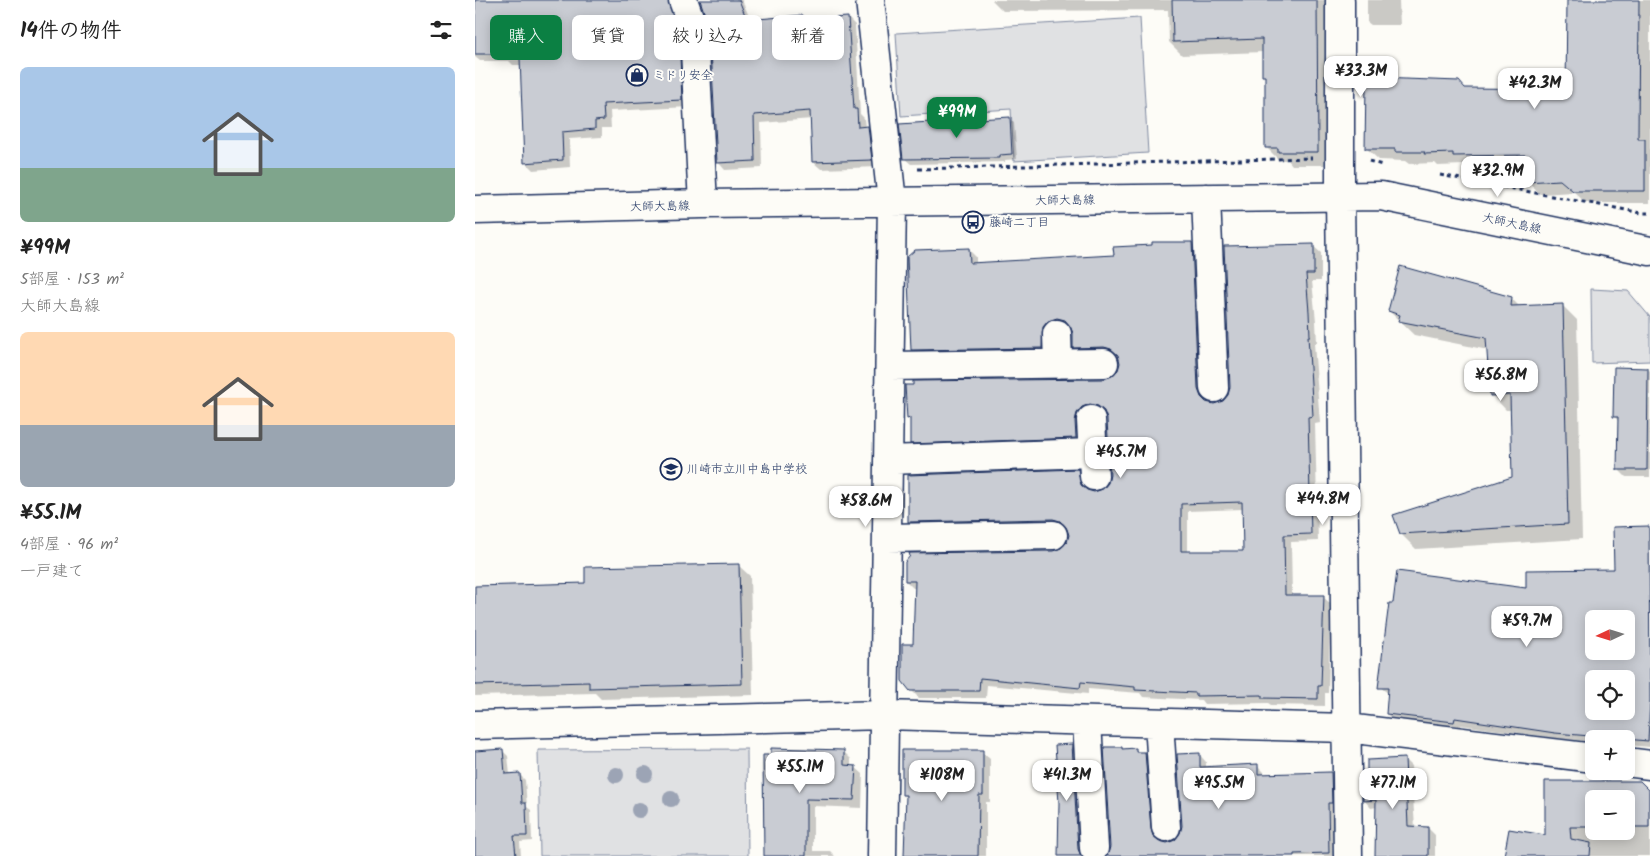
<!DOCTYPE html>
<html lang="ja">
<meta charset="utf-8">
<style>
:root{--surface:#fff;--page:#f6f6f6;--text:#222;--muted:#767676;--accent:#0b8043}
body{margin:0;font-family:Kalam,"Klee One",sans-serif;background:var(--page);color:var(--text);height:100vh;display:flex;flex-direction:column;font-size:19px;white-space:nowrap}
*{box-sizing:border-box;margin:0}
p{font-size:16px;color:var(--muted)}
.icon{flex:none;width:28px;height:28px;fill:none;stroke:currentColor;stroke-width:2;stroke-linecap:round;stroke-linejoin:round}
.map{position:relative;flex:1;overflow:hidden}
.side{display:flex;flex-direction:column;background:var(--surface);width:475px}
.side>*{flex:none}
.top-card{position:absolute;left:15px;top:15px;width:475px;height:45px;display:flex;gap:10px}
.needle{width:32px;rotate:266deg}
.controls{position:absolute;left:1110px;top:610px;display:grid;gap:10px}
.controls a{display:grid;place-items:center;width:50px;height:50px;border-radius:8px;background:var(--surface);box-shadow:0 2px 12px #0003;font-size:25px}
.price{position:absolute;translate:-50% -42px;padding:0 11px;border-radius:10px;background:#fff;color:#222;font-size:16px;line-height:32px;filter:drop-shadow(0 1px 2px #0008)}
.price::after{content:'';position:absolute;left:50%;top:30px;width:15px;height:11px;margin-left:-8px;background:inherit;clip-path:polygon(0 0,100% 0,50% 100%)}
.price.on{background:var(--accent);color:#fff}
ul{padding:0;list-style:none}
li{display:grid;align-content:center;gap:10px;height:265px;padding:0 20px}
li span{display:grid;place-items:center;height:155px;border-radius:8px;color:#555}
li>.icon{margin-inline-start:auto}
span .icon{width:90px;height:90px;fill:#fffc;stroke-width:1}
li b{font-size:21px}
h2{display:flex;justify-content:space-between;align-items:center;height:60px;padding:0 20px;font-size:21px}
.tag{padding:0 18px;border-radius:8px;background:var(--surface);box-shadow:0 2px 12px #0003;font-size:18px;line-height:45px}
.tag.on{background:var(--accent);color:#fff}
main{display:flex;flex:1;min-height:0}
.map>svg:first-child{display:block}
</style>
<main>
<section class="side">
<h2>14件の物件<svg class="icon" aria-label="filters" viewBox="0 0 24 24"><path d="M4 7h16M4 17h16"/><circle cx="9" cy="7" r="2"/><circle cx="15" cy="17" r="2"/></svg></h2>
<ul>
<li><span style="background:linear-gradient(#a9c7e8 65%,#7fa58c 0)"><svg class="icon" aria-label="home" viewBox="0 0 24 24"><path d="M3 11l9-7 9 7M6 9v11h12V9"/></svg></span><div><b>¥99M</b><p>5部屋 · 153 m²</p><p>大師大島線</p></div></li>
<li><span style="background:linear-gradient(#ffd9b3 60%,#9aa5b1 0)"><svg class="icon" aria-label="home" viewBox="0 0 24 24"><path d="M3 11l9-7 9 7M6 9v11h12V9"/></svg></span><div><b>¥55.1M</b><p>4部屋 · 96 m²</p><p>一戸建て</p></div></li>
</ul>
</section>
<div class="map">
<svg width="1175" height="856" viewBox="0 0 1175 856">
<rect width="100%" height="100%" fill="#fdfcf7"/>
<filter id="ink" filterUnits="userSpaceOnUse"><feTurbulence type="fractalNoise" baseFrequency=".02" numOctaves="2"/><feDisplacementMap in="SourceGraphic" scale="10" xChannelSelector="R" yChannelSelector="G"/><feConvolveMatrix kernelMatrix="1 2 1 2 8 2 1 2 1" color-interpolation-filters="sRGB"/></filter>
<g filter="url(#ink)">
<path fill="#e0e1e3" stroke="#7e88a0" d="M 665,18 L 673,153 L 539,161 L 536,109 L 426,116 L 421,33 Z
M 1116,289 L 1153,291 L 1175,317 L 1175,361 L 1117,363 Z
M 272,749 L 273,856 L 65,856 L 63,750 Z"/>
<path fill="#0003" fill-rule="evenodd" d="M 0,0 L 202,0 L 211,43 L 214,107 L 135,111 L 136,128 L 127,128 L 127,137 L 94,139 L 95,167 L 58,170 L 50,162 L 46,65 L 38,65 L 34,61 L 5,61 L 0,57 Z
M 226,0 L 267,0 L 276,21 L 328,16 L 332,21 L 373,18 L 380,25 L 385,114 L 389,118 L 390,128 L 393,128 L 400,135 L 404,167 L 346,169 L 338,162 L 337,119 L 286,123 L 287,168 L 250,170 L 243,162 L 236,30 Z
M 517,0 L 854,0 L 856,165 L 817,165 L 813,160 L 804,160 L 791,147 L 791,78 L 789,76 L 788,52 L 707,55 L 694,42 L 693,10 L 528,11 Z
M 892,0 L 924,0 L 925,25 L 896,25 L 892,22 Z
M 1094,0 L 1175,0 L 1175,203 L 1111,203 L 1099,192 L 1065,194 L 1053,181 L 1052,167 L 991,168 L 989,165 L 963,166 L 960,163 L 934,164 L 930,161 L 904,160 L 891,148 L 990,90 L 1092,90 Z
M 534,118 L 539,123 L 542,159 L 530,160 L 530,162 L 436,164 L 430,159 Z
M 717,243 L 724,251 L 730,397 L 732,403 L 739,405 L 748,402 L 754,395 L 838,246 L 846,253 L 846,281 L 837,281 L 841,321 L 842,343 L 839,343 L 845,423 L 840,424 L 843,541 L 816,542 L 817,596 L 848,597 L 856,604 L 853,693 L 850,693 L 850,706 L 796,705 L 793,703 L 729,704 L 726,700 L 668,697 L 665,693 L 613,689 L 613,694 L 512,685 L 511,698 L 444,698 L 436,690 L 441,588 L 438,588 L 431,581 L 578,552 L 587,549 L 593,543 L 595,535 L 593,528 L 586,526 L 442,529 L 435,521 L 602,470 L 610,478 L 613,491 L 619,493 L 629,490 L 634,483 L 636,475 L 633,419 L 631,413 L 623,411 L 608,445 L 444,451 L 437,443 L 436,421 L 433,418 L 629,380 L 638,377 L 644,371 L 646,363 L 644,356 L 637,354 L 607,355 L 599,347 L 597,327 L 590,325 L 574,355 L 445,357 L 438,350 L 493,249 L 501,257 L 501,264 L 640,256 ZM 768,509 L 769,552 L 713,553 L 713,511 Z
M 1036,298 L 1045,307 L 1087,305 L 1102,320 L 1107,539 L 941,549 L 926,534 L 1039,478 L 1037,410 L 1031,410 L 1017,395 L 1013,350 L 939,335 L 914,311 Z
M 1173,369 L 1175,371 L 1175,477 L 1151,477 L 1143,469 L 1144,422 L 1139,416 Z
M 1173,527 L 1175,529 L 1175,747 L 1151,745 L 1151,739 L 1119,739 L 1119,742 L 1088,739 L 986,725 L 986,728 L 919,721 L 912,714 L 914,694 L 905,687 L 1052,589 L 1140,570 ZM 1119,619 L 1151,619 L 1151,651 L 1119,651 ZM 1119,679 L 1151,679 L 1151,711 L 1119,711 Z
M 263,565 L 275,576 L 278,695 L 126,699 L 120,693 L 0,696 L 0,588 L 112,585 Z
M 582,746 L 597,746 L 604,753 L 610,856 L 584,856 L 585,803 Z
M 647,748 L 649,750 L 660,750 L 664,753 L 670,753 L 677,760 L 682,837 L 684,842 L 692,844 L 701,841 L 706,834 L 724,754 L 731,762 L 731,767 L 782,765 L 789,772 L 790,775 L 856,774 L 863,781 L 861,856 L 634,856 Z
M 27,750 L 33,756 L 35,775 L 44,774 L 50,780 L 52,807 L 56,810 L 57,841 L 45,842 L 46,856 L 0,856 L 0,752 Z
M 368,751 L 376,759 L 376,767 L 380,767 L 388,774 L 387,808 L 338,806 L 338,851 L 355,851 L 360,856 L 291,856 L 291,835 Z
M 507,752 L 515,759 L 515,802 L 511,802 L 511,856 L 431,856 L 432,798 L 428,795 Z
M 929,759 L 936,766 L 940,828 L 953,828 L 960,835 L 960,856 L 901,856 L 902,807 L 896,808 L 889,800 Z
M 1072,782 L 1165,782 L 1175,792 L 1175,856 L 1032,856 L 1071,836 ZM 1119,799 L 1151,799 L 1151,831 L 1119,831 Z"/>
<path fill="#c9ccd3" stroke="#1b2f5e" fill-rule="evenodd" d="M 0,0 L 193,0 L 204,34 L 207,100 L 128,104 L 129,120 L 120,121 L 120,129 L 87,132 L 88,160 L 49,163 L 45,58 L 29,58 L 29,54 L 0,54 Z
M 225,0 L 264,0 L 272,20 L 328,15 L 328,20 L 373,17 L 379,109 L 382,109 L 383,127 L 393,126 L 397,160 L 337,162 L 335,111 L 279,115 L 280,161 L 242,163 L 235,30 Z
M 697,0 L 842,0 L 843,152 L 803,152 L 803,148 L 790,148 L 790,76 L 787,76 L 787,39 L 698,42 Z
M 1092,0 L 1164,0 L 1163,139 L 1170,139 L 1170,191 L 1098,191 L 1085,180 L 1051,182 L 1050,155 L 978,156 L 978,153 L 949,154 L 950,152 L 920,152 L 920,149 L 890,149 L 891,83 L 903,83 L 903,78 L 984,81 L 990,88 L 1091,89 Z
M 535,117 L 537,154 L 525,155 L 525,158 L 428,159 L 424,124 Z
M 677,242 L 717,242 L 723,389 L 726,397 L 731,402 L 739,404 L 748,401 L 753,395 L 755,387 L 749,246 L 839,244 L 839,274 L 831,274 L 834,312 L 835,336 L 833,336 L 838,416 L 833,417 L 836,534 L 809,535 L 810,595 L 849,595 L 846,686 L 843,686 L 843,699 L 787,698 L 787,695 L 721,696 L 721,693 L 660,690 L 660,687 L 606,682 L 605,688 L 505,678 L 504,691 L 435,691 L 427,681 L 427,644 L 438,644 L 440,581 L 430,581 L 430,562 L 435,556 L 434,553 L 578,551 L 586,548 L 592,542 L 594,535 L 591,527 L 585,521 L 578,519 L 433,522 L 433,475 L 603,469 L 606,485 L 612,490 L 619,492 L 628,489 L 633,483 L 635,475 L 632,419 L 629,411 L 623,406 L 615,404 L 607,407 L 602,413 L 600,421 L 601,438 L 435,444 L 435,418 L 432,419 L 430,385 L 438,385 L 438,381 L 629,379 L 637,376 L 643,370 L 645,363 L 643,355 L 636,349 L 629,347 L 598,348 L 598,333 L 595,326 L 590,320 L 582,318 L 573,321 L 568,327 L 567,348 L 436,350 L 432,257 L 440,250 L 494,248 L 495,263 L 639,255 L 638,247 L 677,245 ZM 767,502 L 768,551 L 706,551 L 706,504 Z
M 925,266 L 1037,297 L 1036,306 L 1088,304 L 1093,524 L 925,534 L 918,515 L 1037,477 L 1035,395 L 1015,396 L 1011,338 L 923,321 L 925,315 L 913,311 Z
M 1139,367 L 1173,368 L 1172,470 L 1142,470 L 1143,417 L 1138,417 Z
M 1174,526 L 1175,700 L 1173,741 L 1080,733 L 980,718 L 979,722 L 911,714 L 913,688 L 903,688 L 914,603 L 918,603 L 922,571 L 1051,588 L 1051,570 L 1139,569 L 1138,527 ZM 1119,619 L 1151,619 L 1151,651 L 1119,651 ZM 1119,679 L 1151,679 L 1151,711 L 1119,711 Z
M 264,564 L 267,684 L 114,688 L 114,682 L 0,685 L 0,586 L 110,583 L 110,567 Z
M 597,744 L 603,849 L 606,856 L 583,856 L 584,803 L 580,745 Z
M 629,747 L 647,747 L 647,749 L 661,748 L 661,752 L 670,752 L 676,829 L 678,836 L 685,841 L 692,843 L 700,840 L 705,833 L 707,826 L 702,754 L 725,753 L 725,767 L 783,764 L 783,774 L 856,772 L 857,803 L 853,803 L 854,853 L 819,854 L 819,856 L 632,856 L 635,847 Z
M 296,748 L 369,750 L 369,765 L 381,766 L 379,800 L 331,799 L 331,856 L 289,856 L 288,755 L 296,755 Z
M 28,749 L 30,774 L 45,773 L 47,803 L 51,803 L 52,836 L 39,836 L 41,856 L 0,856 L 0,751 Z
M 427,750 L 508,750 L 508,795 L 504,795 L 503,856 L 429,856 L 431,795 L 427,795 Z
M 930,758 L 933,826 L 953,827 L 953,856 L 900,856 L 901,800 L 888,801 L 888,771 L 892,771 L 892,760 Z
M 1070,781 L 1165,781 L 1174,790 L 1174,827 L 1151,827 L 1151,799 L 1119,799 L 1119,827 L 1095,827 L 1096,839 L 1116,843 L 1115,856 L 1029,856 L 1034,829 L 1070,835 Z"/>
<g fill="none" stroke-linecap="round" stroke-linejoin="round">
<g stroke="#1b2f5e" stroke-width="31">
<path id="minor" d="M 208,0 L 219,31 L 228,204
M 395,0 L 417,202 L 407,856
M 865,0 L 865,196 L 873,856
M 731,198 L 739,388
M 0,210 L 228,204 L 906,196 L 1175,251
M 582,334 L 583,364
M 415,366 L 629,363
M 616,420 L 619,476
M 413,460 L 618,453
M 412,538 L 578,535
M 612,721 L 619,848
M 684,723 L 691,827
M 0,725 L 410,715 L 872,728 L 1119,758
M 1151,762 L 1175,765"/>
</g>
<path stroke="#1b2f5e" stroke-width="3" stroke-dasharray="4 4" stroke-linecap="butt" d="M 894,161 L 907,165
M 443,169 L 837,158
M 965,175 L 1167,213 L 1175,213"/>
<use href="#minor" stroke="#fdfcf7" stroke-width="28"/>
</g>
<g fill="#9ca4b5">
<circle cx="170" cy="774" r="8"/>
<circle cx="141" cy="775" r="8"/>
<circle cx="196" cy="799" r="8"/>
<circle cx="164" cy="810" r="8"/>
</g>
</g>
<defs>
<g id="shop-ring" transform="scale(1.125)"><circle r="9.5" fill="#fdfcf7" stroke="#1b2f5e" stroke-width="1.5"/><path d="M-5-2.5h2.3a2.7 3.5 0 0 1 5.4 0H5L5.5 6h-11ZM-1.5-2.5h3a1.5 2.3 0 0 0-3 0Z" fill="#1b2f5e"/></g>
<g id="bus-ring" transform="scale(1.125)"><circle r="9.5" fill="#fdfcf7" stroke="#1b2f5e" stroke-width="1.5"/><path d="M-5-6H5V4H4V6H2V4H-2V6H-4V4H-5ZM-3.5-4V0h7V-4ZM-3.5 1.2v1.5H-2V1.2ZM2 1.2v1.5H3.5V1.2Z" fill="#1b2f5e"/></g>
<g id="school-ring" transform="scale(1.125)"><circle r="9.5" fill="#fdfcf7" stroke="#1b2f5e" stroke-width="1.5"/><path d="M0-5L7-2L0 1L-7-2ZM-4 1L0 2.5L4 1V4Q0 6-4 4Z" fill="#1b2f5e"/></g>
</defs>
<g fill-rule="evenodd">
<use href="#shop-ring" x="162" y="75"/>
<use href="#bus-ring" x="498" y="222"/>
<use href="#school-ring" x="196" y="469"/>
</g>
<g text-anchor="middle" stroke-width="4" stroke-linejoin="round" paint-order="stroke">
<g font-size="12" fill="#1b2f5e" stroke="#fdfcf7" text-anchor="start">
<text x="178" y="79">ミドリ安全</text>
<text x="514" y="226">藤崎二丁目</text>
<text x="212" y="473">川崎市立川中島中学校</text>
</g>
<g font-size="12" fill="#1b2f5e" stroke="#fdfcf7">
<text transform="translate(590 200) rotate(-1)" y="4">大師大島線</text>
<text transform="translate(185 206) rotate(-1)" y="4">大師大島線</text>
<text transform="translate(1037 223) rotate(12)" y="4">大師大島線</text>
</g>
</g>
</svg>
<div class="controls">
<a><svg class="needle" viewBox="-14 -14 28 28"><path d="M0-13l5 13h-10z" fill="#e53935"/><path d="M0 13l5-13h-10z" fill="#767676"/></svg></a>
<a><svg class="icon" aria-label="locate" viewBox="0 0 24 24"><circle cx="12" cy="12" r="6"/><path d="M12 2v4M12 18v4M2 12h4M18 12h4"/></svg></a>
<a>+</a>
<a>−</a>
</div>
<b class="price" style="left:886px;top:98px">¥33.3M</b>
<b class="price" style="left:1060px;top:110px">¥42.3M</b>
<b class="price on" style="left:482px;top:139px">¥99M</b>
<b class="price" style="left:1023px;top:198px">¥32.9M</b>
<b class="price" style="left:1026px;top:402px">¥56.8M</b>
<b class="price" style="left:646px;top:479px">¥45.7M</b>
<b class="price" style="left:848px;top:526px">¥44.8M</b>
<b class="price" style="left:391px;top:528px">¥58.6M</b>
<b class="price" style="left:1052px;top:648px">¥59.7M</b>
<b class="price" style="left:325px;top:794px">¥55.1M</b>
<b class="price" style="left:467px;top:802px">¥108M</b>
<b class="price" style="left:592px;top:802px">¥41.3M</b>
<b class="price" style="left:744px;top:810px">¥95.5M</b>
<b class="price" style="left:918px;top:810px">¥77.1M</b>
<div class="top-card">
<a class="tag on">購入</a>
<a class="tag">賃貸</a>
<a class="tag">絞り込み</a>
<a class="tag">新着</a>
</div>
</div>
</main>
